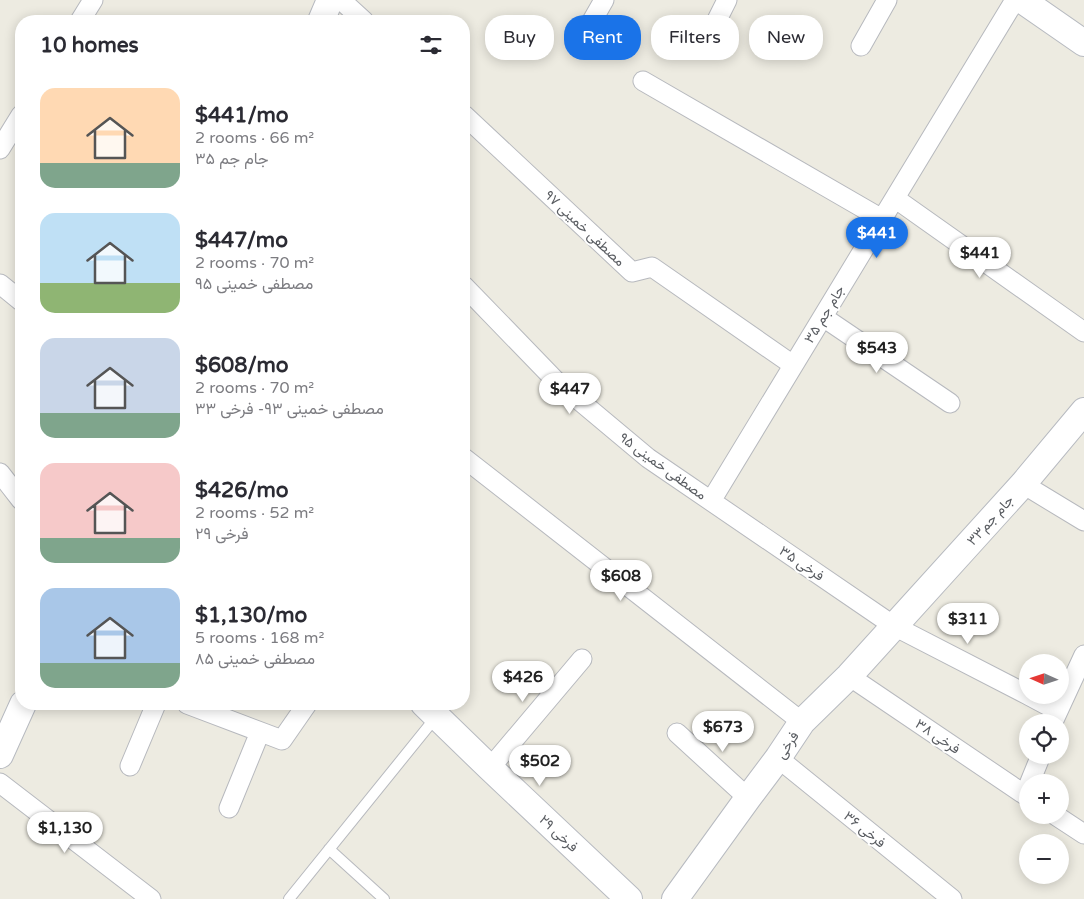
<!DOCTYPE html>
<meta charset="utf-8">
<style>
:root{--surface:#fff;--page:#f2f2f3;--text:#2b2b33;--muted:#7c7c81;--accent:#1a73e8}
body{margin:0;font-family:"Varela Round",Vazirmatn,sans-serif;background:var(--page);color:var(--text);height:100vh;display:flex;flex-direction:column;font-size:19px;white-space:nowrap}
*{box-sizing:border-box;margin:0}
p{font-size:16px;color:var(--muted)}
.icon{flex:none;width:28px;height:28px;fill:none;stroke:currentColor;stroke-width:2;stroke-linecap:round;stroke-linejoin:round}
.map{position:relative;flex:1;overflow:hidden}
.details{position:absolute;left:15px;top:15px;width:455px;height:695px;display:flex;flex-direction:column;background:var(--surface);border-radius:20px;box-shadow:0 2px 12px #0003}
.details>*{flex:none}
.banner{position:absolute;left:485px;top:15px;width:475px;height:45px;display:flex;gap:10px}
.needle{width:32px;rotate:273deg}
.controls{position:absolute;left:1019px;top:654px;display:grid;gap:10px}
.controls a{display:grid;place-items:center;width:50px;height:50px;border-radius:50%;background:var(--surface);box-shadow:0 2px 12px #0003;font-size:25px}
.price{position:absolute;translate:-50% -42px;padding:0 11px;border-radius:18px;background:#fff;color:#222;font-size:16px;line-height:32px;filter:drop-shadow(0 1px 2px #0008)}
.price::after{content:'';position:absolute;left:50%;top:30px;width:15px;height:11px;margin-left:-8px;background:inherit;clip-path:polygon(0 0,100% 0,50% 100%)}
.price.current{background:var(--accent);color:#fff}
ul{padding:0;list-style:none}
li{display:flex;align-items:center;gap:15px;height:125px;padding:0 25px}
li span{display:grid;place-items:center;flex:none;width:140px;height:100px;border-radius:15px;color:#555}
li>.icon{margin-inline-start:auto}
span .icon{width:60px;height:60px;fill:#fffc;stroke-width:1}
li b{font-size:21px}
h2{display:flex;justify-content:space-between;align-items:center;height:60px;padding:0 25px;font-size:21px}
.tag{padding:0 18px;border-radius:20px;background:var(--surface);box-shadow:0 2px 12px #0003;font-size:18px;line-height:45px}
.tag.current{background:var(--accent);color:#fff}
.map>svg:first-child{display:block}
</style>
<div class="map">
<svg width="1084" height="899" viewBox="0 0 1084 899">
<rect width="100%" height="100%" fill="#edebe1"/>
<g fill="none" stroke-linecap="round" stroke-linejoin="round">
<g stroke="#b7b9be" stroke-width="12">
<path id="lane" d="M 329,849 L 384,899
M 289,899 L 436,717"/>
</g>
<g stroke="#b7b9be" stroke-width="21">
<path id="street" d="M 341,0 L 364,21
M 80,21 L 93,0
M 592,21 L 604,0
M 715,24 L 727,0
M 861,46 L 887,0
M 643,81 L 882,219
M 464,115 L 632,272 L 652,267 L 793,365
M 0,149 L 21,115
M 896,199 L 1084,332
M 0,284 L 21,301
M 464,286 L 556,381 L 648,458 L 894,626 L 1028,695
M 823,317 L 950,403
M 464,458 L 802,722
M 0,473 L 21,500
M 1023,484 L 1084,521
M 711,501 L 1015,0
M 849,676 L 1028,797
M 1028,695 L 1058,711
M 187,704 L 282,740 L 307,704
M 1053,722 L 1084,655
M 677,733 L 748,798
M 778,758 L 952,899
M 130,766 L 156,704
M 490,768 L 582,659
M 1030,782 L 1041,755
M 0,783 L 151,899
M 229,808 L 260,732
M 1055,815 L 1084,834"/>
</g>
<g stroke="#b7bac0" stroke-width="28">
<path id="secondary" d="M 1022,0 L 1084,43
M 321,21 L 330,0
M 424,704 L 490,768 L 629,899
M 0,755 L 23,704
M 675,899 L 748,798 L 778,758 L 802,722 L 849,676 L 1023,484 L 1084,411"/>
</g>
<use href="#lane" stroke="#fff" stroke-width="10"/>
<use href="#street" stroke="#fff" stroke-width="19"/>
<use href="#secondary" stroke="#fff" stroke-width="26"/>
</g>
<g text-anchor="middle" stroke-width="4" stroke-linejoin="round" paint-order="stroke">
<g font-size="14" fill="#5a5d62" stroke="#fff">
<text transform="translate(585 228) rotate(43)" y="5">مصطفی خمینی ۹۷</text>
<text transform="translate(824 314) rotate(-59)" y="5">جام جم ۳۵</text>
<text transform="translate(663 466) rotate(36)" y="5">مصطفی خمینی ۹۵</text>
<text transform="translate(990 520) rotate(-48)" y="5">جام جم۳۳</text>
<text transform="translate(802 563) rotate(34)" y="5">فرخی ۳۵</text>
<text transform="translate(938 736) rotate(34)" y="5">فرخی ۳۸</text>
<text transform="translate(787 745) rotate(-57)" y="5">فرخی</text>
<text transform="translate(865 829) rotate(39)" y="5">فرخی ۳۶</text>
<text transform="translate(559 833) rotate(43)" y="5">فرخی ۲۹</text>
</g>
</g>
</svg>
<div class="controls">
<a><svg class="needle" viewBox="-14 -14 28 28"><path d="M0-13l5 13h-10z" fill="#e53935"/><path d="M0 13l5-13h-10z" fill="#7c7c81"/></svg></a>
<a><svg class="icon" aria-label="locate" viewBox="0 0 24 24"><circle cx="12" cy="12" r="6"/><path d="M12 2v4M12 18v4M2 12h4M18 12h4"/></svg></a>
<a>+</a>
<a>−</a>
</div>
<b class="price current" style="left:877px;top:259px">$441</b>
<b class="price" style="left:980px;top:279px">$441</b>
<b class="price" style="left:877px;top:374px">$543</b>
<b class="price" style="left:570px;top:415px">$447</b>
<b class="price" style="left:621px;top:602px">$608</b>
<b class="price" style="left:968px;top:645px">$311</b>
<b class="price" style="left:523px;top:703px">$426</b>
<b class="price" style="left:723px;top:753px">$673</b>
<b class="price" style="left:540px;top:787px">$502</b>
<b class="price" style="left:65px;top:854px">$1,130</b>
<div class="banner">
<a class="tag">Buy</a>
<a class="tag current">Rent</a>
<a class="tag">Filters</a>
<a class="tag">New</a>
</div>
<section class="details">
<h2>10 homes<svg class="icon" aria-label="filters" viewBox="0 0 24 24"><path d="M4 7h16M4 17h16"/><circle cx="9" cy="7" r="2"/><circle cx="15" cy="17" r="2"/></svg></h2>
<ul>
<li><span style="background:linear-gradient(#ffd9b3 75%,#7fa58c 0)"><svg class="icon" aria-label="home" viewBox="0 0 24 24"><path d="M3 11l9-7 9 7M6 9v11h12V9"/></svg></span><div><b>$441/mo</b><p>2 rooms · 66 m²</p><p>جام جم ۳۵</p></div></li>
<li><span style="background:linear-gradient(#bfe0f5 70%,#8fb573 0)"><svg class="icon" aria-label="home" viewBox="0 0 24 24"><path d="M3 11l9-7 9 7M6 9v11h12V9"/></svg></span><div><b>$447/mo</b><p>2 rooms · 70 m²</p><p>مصطفی خمینی ۹۵</p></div></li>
<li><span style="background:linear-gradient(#c9d6e8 75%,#7fa58c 0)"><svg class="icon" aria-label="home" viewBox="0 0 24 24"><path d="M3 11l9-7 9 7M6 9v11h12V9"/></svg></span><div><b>$608/mo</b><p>2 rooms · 70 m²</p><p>مصطفی خمینی ۹۳- فرخی ۳۳</p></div></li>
<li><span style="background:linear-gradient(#f6c9c9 75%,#7fa58c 0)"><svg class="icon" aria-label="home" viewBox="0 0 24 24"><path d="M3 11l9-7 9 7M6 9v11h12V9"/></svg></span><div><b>$426/mo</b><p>2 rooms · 52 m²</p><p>فرخی ۲۹</p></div></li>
<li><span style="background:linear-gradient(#a9c7e8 75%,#7fa58c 0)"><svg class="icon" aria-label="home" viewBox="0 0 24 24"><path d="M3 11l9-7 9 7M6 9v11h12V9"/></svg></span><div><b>$1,130/mo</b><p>5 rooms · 168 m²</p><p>مصطفی خمینی ۸۵</p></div></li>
</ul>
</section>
</div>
